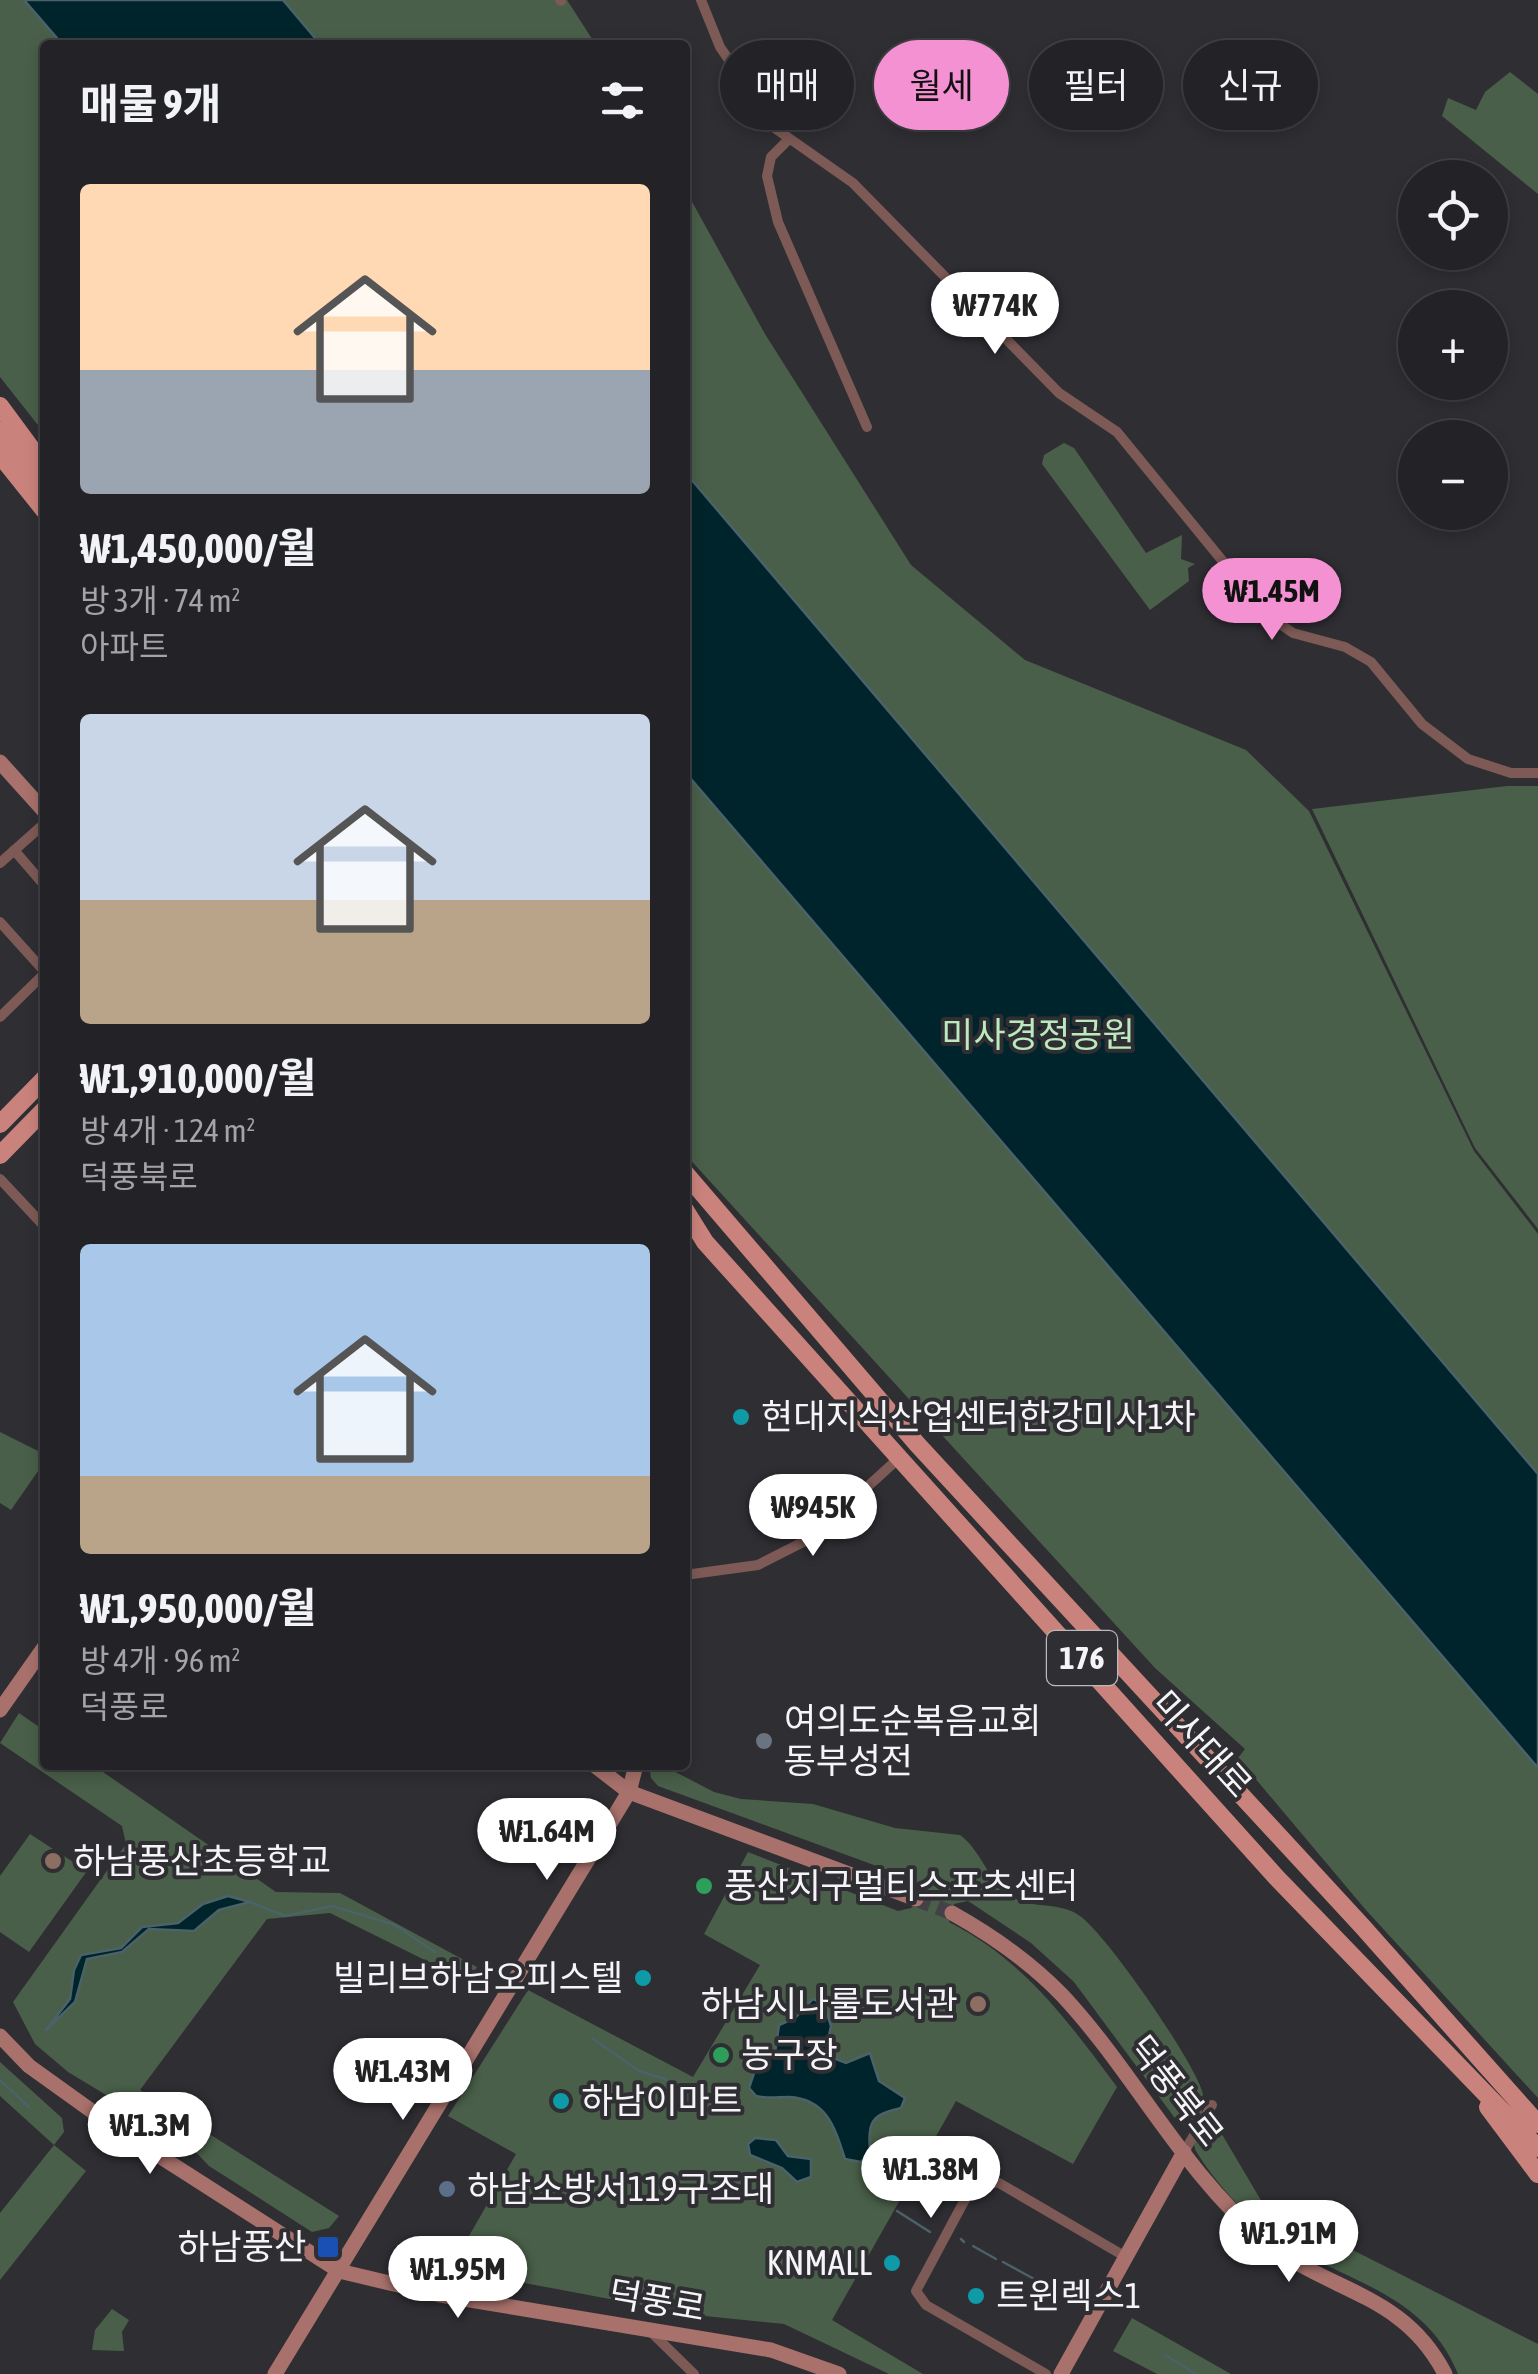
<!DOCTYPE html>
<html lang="ko">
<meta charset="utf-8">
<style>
:root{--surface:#232226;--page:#2b2a2e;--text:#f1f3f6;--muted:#a3a4a7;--line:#403f43;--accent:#f491d3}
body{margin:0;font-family:"Asap Condensed","Noto Sans KR",sans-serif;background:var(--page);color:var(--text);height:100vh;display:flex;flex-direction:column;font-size:38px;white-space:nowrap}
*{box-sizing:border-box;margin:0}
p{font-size:32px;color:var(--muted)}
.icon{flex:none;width:55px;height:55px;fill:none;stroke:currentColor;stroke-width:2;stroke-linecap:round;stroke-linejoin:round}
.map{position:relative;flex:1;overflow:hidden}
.details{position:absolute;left:40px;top:40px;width:650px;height:1730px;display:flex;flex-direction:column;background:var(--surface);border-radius:10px;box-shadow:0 5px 15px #0003,0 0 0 2px var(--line)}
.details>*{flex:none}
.top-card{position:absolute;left:720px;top:40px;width:668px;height:90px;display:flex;gap:20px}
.fabs{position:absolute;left:1398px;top:160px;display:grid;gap:20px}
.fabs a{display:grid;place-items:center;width:110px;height:110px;border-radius:50%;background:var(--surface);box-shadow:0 5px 15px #0003,0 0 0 2px var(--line);font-size:50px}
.price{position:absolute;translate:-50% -85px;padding:0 22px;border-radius:35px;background:#fff;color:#222;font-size:32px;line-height:65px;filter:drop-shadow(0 2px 5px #0008)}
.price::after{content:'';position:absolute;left:50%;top:60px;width:30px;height:22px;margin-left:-15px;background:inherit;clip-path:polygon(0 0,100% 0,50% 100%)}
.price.on{background:var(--accent);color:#111}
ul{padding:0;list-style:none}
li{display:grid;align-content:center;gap:20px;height:530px;padding:0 40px}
li span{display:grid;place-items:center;height:310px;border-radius:10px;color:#555}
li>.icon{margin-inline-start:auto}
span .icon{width:180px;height:180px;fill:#fffc;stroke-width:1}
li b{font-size:42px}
h2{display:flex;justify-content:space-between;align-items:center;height:120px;padding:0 40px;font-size:42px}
.chip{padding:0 35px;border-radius:45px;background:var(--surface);box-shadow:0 5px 15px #0003,0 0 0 2px var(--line);font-size:35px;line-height:90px}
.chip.on{background:var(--accent);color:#111}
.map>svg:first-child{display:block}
</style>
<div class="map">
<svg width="1538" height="2374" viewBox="0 0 1538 2374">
<rect width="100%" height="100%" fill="#2f2e33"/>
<path fill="#495f49" d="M 0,0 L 567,0 L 596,45 L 45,45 L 45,434 L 0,377 Z
M 1510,72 L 1538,94 L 1538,194 L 1442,116 L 1448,98 L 1476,110 L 1485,92 Z
M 685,189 L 765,334 L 911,565 L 1025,660 L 1246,750 L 1309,811 L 1474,1151 L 1538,1234 L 1538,2098 L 1365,1909 L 1238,1758 L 1245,1749 L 1155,1668 L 685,1154 Z
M 1064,443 L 1074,448 L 1146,553 L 1182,535 L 1181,559 L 1195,564 L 1188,568 L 1189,581 L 1150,610 L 1042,464 L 1044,455 Z
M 1507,786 L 1538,786 L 1538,1229 L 1475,1148 L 1312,809 Z
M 0,1432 L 38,1451 L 45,1461 L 11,1510 L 0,1503 Z
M 19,1713 L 45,1731 L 45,1765 L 93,1765 L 276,1892 L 340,1893 L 477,1967 L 469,1982 L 330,1913 L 267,1919 L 140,2090 L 339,2216 L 329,2228 L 312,2232 L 209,2166 L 189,2145 L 68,2072 L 35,2044 L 13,2002 L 126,1844 L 122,1826 L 0,1743 Z
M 649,1765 L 662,1765 L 714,1792 L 741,1799 L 813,1804 L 895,1828 L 960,1835 C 980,1849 987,1878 1008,1894 C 1029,1911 1058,1900 1080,1916 C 1107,1935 1193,2060 1202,2091 C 1206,2104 1198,2107 1205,2119 L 1213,2119 L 1275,2224 L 1341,2244 L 1538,2344 L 1538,2374 L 1458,2374 C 1425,2293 1347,2283 1282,2241 C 1251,2222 1215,2183 1196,2151 C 1193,2145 1194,2137 1191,2129 L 1177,2121 L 1074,1982 L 1031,1943 L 968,1901 L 954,1904 L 949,1922 C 1024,1960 1068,2021 1117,2087 L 1073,2164 L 956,2101 L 832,2320 L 923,2374 L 889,2374 L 784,2324 L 695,2315 L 450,2269 L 516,2154 L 448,2116 L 528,1990 L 693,2077 L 760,1965 L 704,1934 L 748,1852 L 898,1911 L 911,1908 L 921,1898 L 921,1888 L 912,1879 L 658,1786 L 651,1778 Z
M 30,1834 L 87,1871 L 29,1952 L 0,1932 L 0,1876 Z
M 0,2062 L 62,2118 L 64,2132 L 54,2145 L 86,2171 L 0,2280 L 0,2213 L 54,2145 L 0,2096 Z
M 112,2309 L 129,2320 L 122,2332 L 124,2351 L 92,2350 L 95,2330 Z
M 1132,2318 L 1231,2374 L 1157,2374 L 1113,2351 Z"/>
<path fill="#00242b" stroke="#4a6268" stroke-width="2.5" d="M 24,0 L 283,0 L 321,45 L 63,45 Z
M 685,472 L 1538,1474 L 1538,1768 L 685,772 Z
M 228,1896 L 250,1902 L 219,1910 L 194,1931 L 149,1929 L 122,1952 L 87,1959 L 75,2002 L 45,2031 L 70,1999 L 74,1970 L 81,1955 L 121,1948 L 142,1927 L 178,1923 L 203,1904 Z
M 813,1999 L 824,2004 L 831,2026 L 825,2055 L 846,2063 L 870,2053 L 879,2081 L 905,2098 L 901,2108 C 871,2115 868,2121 870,2152 L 861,2162 L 845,2159 C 835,2128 827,2099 789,2097 C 777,2097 768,2099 756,2096 L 749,2088 L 755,2070 L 775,2053 L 779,2025 L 795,2018 Z
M 755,2138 L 776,2140 L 788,2156 L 811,2159 L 811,2177 L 797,2182 L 782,2168 L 750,2155 L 748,2144 Z"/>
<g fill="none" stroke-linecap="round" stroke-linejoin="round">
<path stroke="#4a6268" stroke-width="2.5" d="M 250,1902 L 285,1916 L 332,1906 L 395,1925 L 435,1952
M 592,2038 L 639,2071 L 665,2079 L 690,2096
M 0,2080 L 29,2107
M 897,2211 L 930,2232
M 961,2239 L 964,2242
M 973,2246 L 996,2259
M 1003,2262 L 1036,2280
M 1040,2283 L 1049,2287
M 1165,2355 L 1196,2374"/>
<path stroke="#434247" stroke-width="15" stroke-dasharray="15 8" stroke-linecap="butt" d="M 916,1899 L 952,1913"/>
<path stroke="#7d5a56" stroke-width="10" d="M 560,0 L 561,1
M 701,0 L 720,47 L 776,129 L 853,183 L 1059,393 L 1117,432 L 1266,614 L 1293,633 L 1345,647 L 1371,662 L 1422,724 L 1468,759 L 1511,773 L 1538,773
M 788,140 L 771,157 L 767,176 L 778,222 L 867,427
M 14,850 L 45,886
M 0,863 L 45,823
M 0,922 L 45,972
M 0,1017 L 45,973
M 0,1179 L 45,1227
M 685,1575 L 758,1565 L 811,1538 L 899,1458
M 1184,2152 L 1212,2105
M 651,2332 L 694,2374
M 1046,2374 L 926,2305 L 916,2291 L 969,2192 L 988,2182 L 999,2183 L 1126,2257"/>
<path stroke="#a8716b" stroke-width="15" d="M 0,762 L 45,812
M 0,1710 L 45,1646
M 594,1765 L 629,1792 L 916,1899
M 952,1913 C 993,1936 1029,1961 1062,1995 C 1134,2072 1183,2173 1265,2241 C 1329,2293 1403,2292 1445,2374
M 0,2036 L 29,2066 L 114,2127 L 339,2271 L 440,2295 L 771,2350 L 839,2374
M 275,2374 L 629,1792 L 636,1765
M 1061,2374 L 1184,2152"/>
<path stroke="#ca837c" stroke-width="18" d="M 0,406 L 45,467
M 0,431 L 45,490
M 0,455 L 45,511
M 0,1124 L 45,1078
M 0,1155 L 45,1109
M 685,1173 L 917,1444 L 1362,1926 L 1538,2124
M 685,1210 L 705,1242 L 1276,1877 L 1538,2148
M 1488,2107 L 1538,2174"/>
</g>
<g fill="#0f9aa8" stroke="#2f2e33" stroke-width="4">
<circle cx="741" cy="1417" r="10"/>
<circle cx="643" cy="1978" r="10"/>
<circle cx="561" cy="2101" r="10"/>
<circle cx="892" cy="2263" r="10"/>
<circle cx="976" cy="2296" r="10"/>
</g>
<circle fill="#6b7280" stroke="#2f2e33" stroke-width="4" cx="764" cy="1741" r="10"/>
<g fill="#8d6e63" stroke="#2f2e33" stroke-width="4">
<circle cx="53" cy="1861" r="10"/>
<circle cx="978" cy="2004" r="10"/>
</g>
<g fill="#2e9e5b" stroke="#2f2e33" stroke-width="4">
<circle cx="704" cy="1886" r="10"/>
<circle cx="721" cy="2055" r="10"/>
</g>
<circle fill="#5c6f8a" stroke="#2f2e33" stroke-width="4" cx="447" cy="2189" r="10"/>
<rect fill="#1a4fb4" stroke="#2f2e33" stroke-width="4" x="316" y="2235" width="24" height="24" rx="5"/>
<g text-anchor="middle" stroke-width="8" stroke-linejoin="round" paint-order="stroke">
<rect fill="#2f2e33" stroke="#bab9bc" stroke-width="2.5" x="1047" y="1631" width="70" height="54" rx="8"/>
<g font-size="32" font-weight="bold" fill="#f5f4f7">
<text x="1082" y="1669">176</text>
</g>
<g font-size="35" fill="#bde9be" stroke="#2f2e33">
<text x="1038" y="1047">미사경정공원</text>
</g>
<g font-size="35" fill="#f5f4f7" stroke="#2f2e33" text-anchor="start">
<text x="761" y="1429">현대지식산업센터한강미사1차</text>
<text x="784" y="1733">여의도순복음교회<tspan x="784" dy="40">동부성전</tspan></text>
<text x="73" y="1873">하남풍산초등학교</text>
<text x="724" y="1898">풍산지구멀티스포츠센터</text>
<text x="623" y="1990" text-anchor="end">빌리브하남오피스텔</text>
<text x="958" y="2016" text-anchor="end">하남시나룰도서관</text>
<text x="741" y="2067">농구장</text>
<text x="581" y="2113">하남이마트</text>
<text x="467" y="2201">하남소방서119구조대</text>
<text x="306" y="2259" text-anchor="end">하남풍산</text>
<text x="872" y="2275" text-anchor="end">KNMALL</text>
<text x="996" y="2308">트윈렉스1</text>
</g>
<g font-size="35" fill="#f5f4f7" stroke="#2f2e33">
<text transform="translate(1202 1744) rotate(48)" y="12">미사대로</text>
<text transform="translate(1176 2091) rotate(52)" y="12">덕풍북로</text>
<text transform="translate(657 2301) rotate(10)" y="12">덕풍로</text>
</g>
</g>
</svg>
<div class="fabs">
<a><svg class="icon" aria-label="locate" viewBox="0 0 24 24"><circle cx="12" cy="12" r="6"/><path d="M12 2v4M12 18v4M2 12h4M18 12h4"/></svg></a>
<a>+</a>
<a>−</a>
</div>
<b class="price" style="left:995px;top:357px">₩774K</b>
<b class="price on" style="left:1272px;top:643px">₩1.45M</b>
<b class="price" style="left:813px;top:1559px">₩945K</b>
<b class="price" style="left:547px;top:1883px">₩1.64M</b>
<b class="price" style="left:403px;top:2123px">₩1.43M</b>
<b class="price" style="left:150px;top:2177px">₩1.3M</b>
<b class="price" style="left:931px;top:2221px">₩1.38M</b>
<b class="price" style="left:1289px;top:2285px">₩1.91M</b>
<b class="price" style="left:458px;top:2321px">₩1.95M</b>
<div class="top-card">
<a class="chip">매매</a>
<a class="chip on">월세</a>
<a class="chip">필터</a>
<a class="chip">신규</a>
</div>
<section class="details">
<h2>매물 9개<svg class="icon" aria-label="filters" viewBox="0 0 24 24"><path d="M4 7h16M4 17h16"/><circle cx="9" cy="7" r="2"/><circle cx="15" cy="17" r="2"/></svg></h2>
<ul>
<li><span style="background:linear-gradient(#ffd9b3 60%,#9aa5b1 0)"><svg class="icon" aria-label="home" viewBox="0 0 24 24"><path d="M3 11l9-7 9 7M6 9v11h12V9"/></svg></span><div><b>₩1,450,000/월</b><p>방 3개 · 74 m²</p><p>아파트</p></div></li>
<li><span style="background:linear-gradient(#c9d6e8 60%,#b9a48a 0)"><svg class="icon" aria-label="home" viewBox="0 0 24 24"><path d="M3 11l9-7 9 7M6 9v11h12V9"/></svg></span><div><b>₩1,910,000/월</b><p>방 4개 · 124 m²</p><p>덕풍북로</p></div></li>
<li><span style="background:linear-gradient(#a9c7e8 75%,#b9a48a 0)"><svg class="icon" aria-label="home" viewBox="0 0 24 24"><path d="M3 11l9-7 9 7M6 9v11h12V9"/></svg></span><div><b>₩1,950,000/월</b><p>방 4개 · 96 m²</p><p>덕풍로</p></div></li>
</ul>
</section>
</div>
